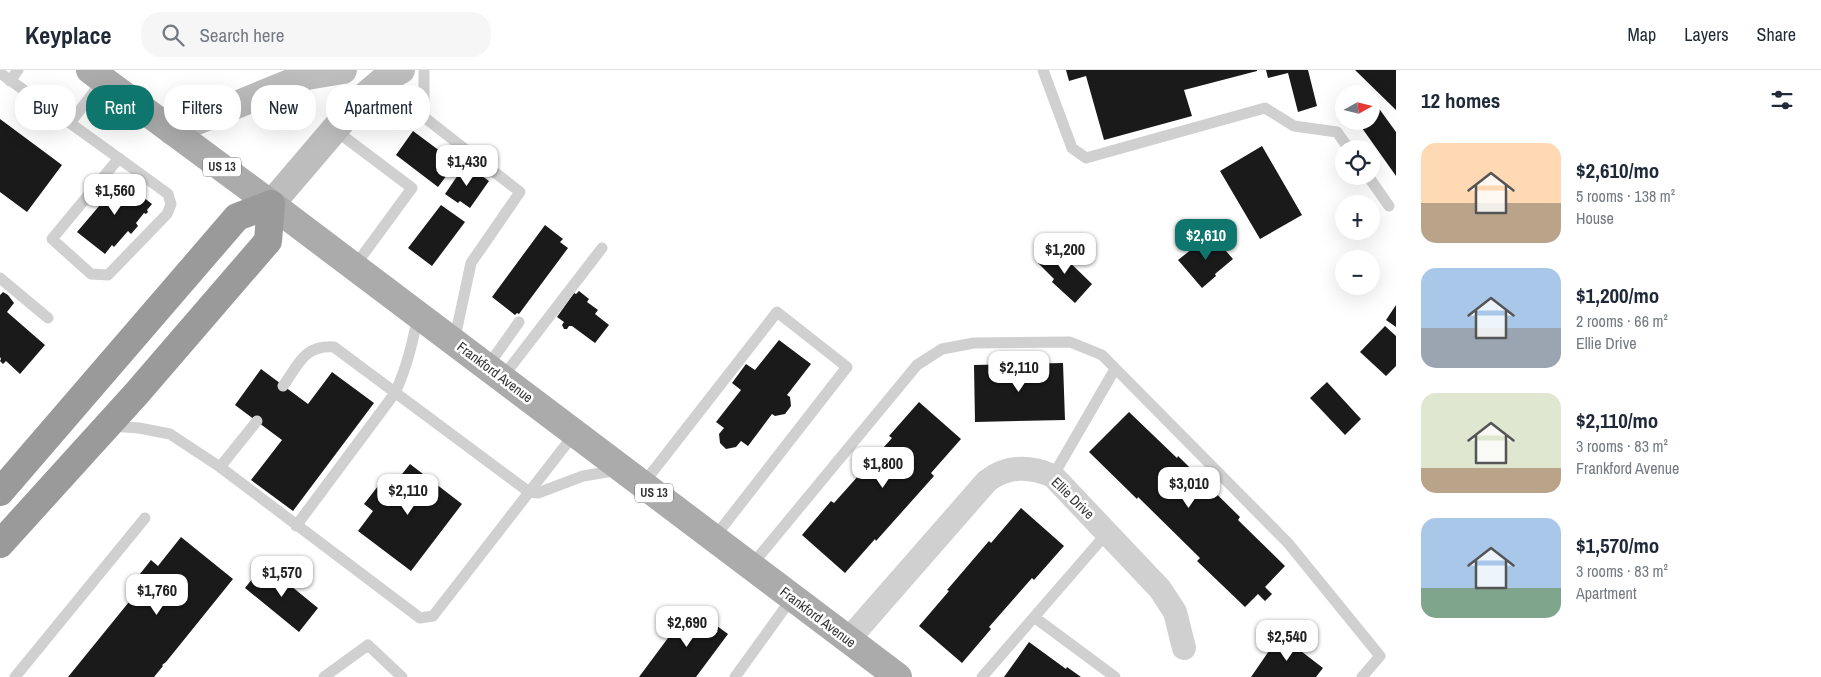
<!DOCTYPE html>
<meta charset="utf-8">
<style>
:root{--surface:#fff;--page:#f6f6f7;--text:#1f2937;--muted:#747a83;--line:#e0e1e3;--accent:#0f766e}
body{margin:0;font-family:"Archivo Narrow",sans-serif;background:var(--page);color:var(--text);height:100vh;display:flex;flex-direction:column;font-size:19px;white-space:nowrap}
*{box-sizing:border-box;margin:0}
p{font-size:16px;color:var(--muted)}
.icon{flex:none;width:28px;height:28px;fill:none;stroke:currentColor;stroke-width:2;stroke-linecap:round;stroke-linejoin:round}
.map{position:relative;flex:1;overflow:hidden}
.drawer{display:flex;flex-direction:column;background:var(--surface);width:425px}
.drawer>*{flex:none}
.guide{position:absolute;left:15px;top:15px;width:475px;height:45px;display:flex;gap:10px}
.needle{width:32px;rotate:82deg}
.buttons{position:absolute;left:1335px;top:15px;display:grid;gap:10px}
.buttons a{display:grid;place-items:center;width:45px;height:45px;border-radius:50%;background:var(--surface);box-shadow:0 5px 20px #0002;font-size:25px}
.price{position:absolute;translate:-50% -42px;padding:0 11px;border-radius:10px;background:#fff;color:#222;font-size:16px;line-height:32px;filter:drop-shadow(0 1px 2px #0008)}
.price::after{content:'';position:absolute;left:50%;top:30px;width:15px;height:11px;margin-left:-8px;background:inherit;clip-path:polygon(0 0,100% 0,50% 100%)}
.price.current{background:var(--accent);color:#fff}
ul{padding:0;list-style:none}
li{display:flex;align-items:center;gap:15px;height:125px;padding:0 25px}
li span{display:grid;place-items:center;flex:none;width:140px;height:100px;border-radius:15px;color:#555}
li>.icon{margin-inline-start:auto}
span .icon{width:60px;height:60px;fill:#fffc;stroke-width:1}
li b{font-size:21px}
h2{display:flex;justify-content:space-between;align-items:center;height:60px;padding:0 25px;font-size:21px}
.tag{padding:0 18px;border-radius:20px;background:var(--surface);box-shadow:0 5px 20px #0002;font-size:18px;line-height:45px}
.tag.current{background:var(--accent);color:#fff}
header{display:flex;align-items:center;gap:30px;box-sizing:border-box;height:70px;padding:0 25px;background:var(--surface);border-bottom:1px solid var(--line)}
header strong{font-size:24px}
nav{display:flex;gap:28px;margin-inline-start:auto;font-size:18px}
.search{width:350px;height:45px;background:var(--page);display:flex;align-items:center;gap:12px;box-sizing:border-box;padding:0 18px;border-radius:20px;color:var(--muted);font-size:19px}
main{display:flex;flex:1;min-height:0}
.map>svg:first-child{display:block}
</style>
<header>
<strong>Keyplace</strong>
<div class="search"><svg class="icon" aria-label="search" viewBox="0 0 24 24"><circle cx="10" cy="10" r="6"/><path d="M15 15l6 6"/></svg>Search here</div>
<nav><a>Map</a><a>Layers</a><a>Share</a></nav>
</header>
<main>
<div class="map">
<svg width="1396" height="607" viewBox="0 0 1396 607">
<rect width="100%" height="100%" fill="#fff"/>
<path fill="#1a1a1a" d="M 1066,0 L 1257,0 L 1257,1 L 1184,20 L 1192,46 L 1104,70 L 1086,6 L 1069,11 Z
M 1266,0 L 1308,0 L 1317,36 L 1298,42 L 1288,3 L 1268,8 Z
M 1355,0 L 1396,0 L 1396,40 Z
M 1375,33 L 1396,62 L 1396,106 L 1357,51 L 1371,51 L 1371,35 Z
M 0,49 L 62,95 L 27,142 L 0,122 Z
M 413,61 L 456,93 L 438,117 L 396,85 Z
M 1262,76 L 1302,145 L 1260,169 L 1220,101 Z
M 468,96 L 489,111 L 470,138 L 460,131 L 458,133 L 445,124 L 460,102 L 462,104 Z
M 122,109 L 125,111 L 126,109 L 141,122 L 143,127 L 152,134 L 147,140 L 148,142 L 146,144 L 144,143 L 136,153 L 138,156 L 131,164 L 128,161 L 114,177 L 112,175 L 105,184 L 77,162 L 106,128 L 104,126 L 116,112 L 118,114 Z
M 441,135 L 465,152 L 432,196 L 408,178 Z
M 545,155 L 563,169 L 560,172 L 568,178 L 519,244 L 517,243 L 515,245 L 492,227 Z
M 1211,164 L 1233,189 L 1215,204 L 1216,206 L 1202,218 L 1178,190 Z
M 1053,176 L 1092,214 L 1075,233 L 1052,212 L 1054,209 L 1038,193 Z
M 579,221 L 589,229 L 587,232 L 598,240 L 595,244 L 609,255 L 595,273 L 572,256 L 569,256 L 567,259 L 564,259 L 562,255 L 564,252 L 557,247 L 574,223 L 576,224 Z
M 3,222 L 8,225 L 14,233 L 7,242 L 45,275 L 20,304 L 6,291 L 3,294 L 0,291 L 1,289 L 0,287 L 0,225 Z
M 1396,235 L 1396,257 L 1386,250 Z
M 1385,256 L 1396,266 L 1396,296 L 1386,306 L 1360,282 Z
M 779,270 L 811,294 L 787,325 L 790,327 L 791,336 L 785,344 L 775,346 L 772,344 L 748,376 L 741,371 L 736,377 L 726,379 L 720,373 L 719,364 L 724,358 L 716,352 L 741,320 L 732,313 L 746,294 L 755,300 Z
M 1063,293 L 1065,350 L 975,352 L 974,295 Z
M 261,299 L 308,334 L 332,302 L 374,333 L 293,441 L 251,410 L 282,370 L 235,335 Z
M 1327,312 L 1361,349 L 1345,365 L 1310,328 Z
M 919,332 L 961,369 L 931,403 L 934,406 L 876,471 L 875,469 L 845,503 L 802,465 L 831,431 L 834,433 L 892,368 L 889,366 Z
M 1129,342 L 1177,388 L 1178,386 L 1240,447 L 1238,450 L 1285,496 L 1265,517 L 1272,524 L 1265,531 L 1258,524 L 1245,537 L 1197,491 L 1200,488 L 1138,427 L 1137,429 L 1089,382 Z
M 410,394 L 462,434 L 411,501 L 358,461 L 373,441 L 364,434 L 382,411 L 391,418 Z
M 1021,438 L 1064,476 L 1034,510 L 1032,508 L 989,557 L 991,559 L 962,593 L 919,556 L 949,521 L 947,520 L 989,471 L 991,473 Z
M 181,467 L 233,509 L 166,592 L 162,595 L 163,596 L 154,607 L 68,607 L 133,527 L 128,522 L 137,510 L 136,509 L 151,490 L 158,496 Z
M 264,494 L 318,538 L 299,562 L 245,518 Z
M 691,537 L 728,564 L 696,607 L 639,607 Z
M 1280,565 L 1323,598 L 1316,607 L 1251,607 Z
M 1029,572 L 1066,599 L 1067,597 L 1081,607 L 1004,607 Z"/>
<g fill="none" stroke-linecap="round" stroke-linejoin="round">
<path stroke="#d0d0d0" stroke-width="11" d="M 424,0 L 424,47 L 520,122 L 471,193 L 454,272
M 1043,0 L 1072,78 L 1086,88 L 1265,38 L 1294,56 L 1337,62 L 1349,79
M 0,3 C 56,43 112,83 168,124 L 171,134 L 167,144 L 108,205 L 91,204 L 52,169 L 119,88
M 10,11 L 18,0
M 70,53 L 103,10
M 335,60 L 412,118 L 354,197
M 1368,106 L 1389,136
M 0,208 L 48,248
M 487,297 L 519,252
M 502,308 L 602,178
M 283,316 C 299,294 304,275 334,277 L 529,422 L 538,423 L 583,406 L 619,400
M 257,351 L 220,397 L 420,548 L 433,546 L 575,363
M 111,356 L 139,358 L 170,364 L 220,397
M 1053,406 L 1115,299
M 643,414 L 777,242 L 847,297 L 714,468
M 296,456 L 395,323 C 407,297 412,274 418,247
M 751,496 L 917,295 L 942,279 L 974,273 L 1070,272 L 1102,285 L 1288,473 L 1380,586 L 1362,607
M 1034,547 L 1115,607
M 15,607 L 145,448
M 324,607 L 368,575 L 402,607
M 735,607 L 792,528
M 982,607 L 1107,463"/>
<path stroke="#d0d0d0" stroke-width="24" d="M 848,570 L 987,411 C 1008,395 1030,396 1053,406 L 1160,519 L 1175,542 L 1184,578"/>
<path stroke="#bdbdbd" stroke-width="28" d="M 172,61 L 307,6 L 343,0
M 271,134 L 358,32 L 386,8 L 401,0"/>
<path stroke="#ababab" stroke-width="28" d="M 90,0 L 271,134 L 898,607"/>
<path stroke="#9a9a9a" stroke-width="28" d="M 0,422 L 237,147 L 271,134 L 268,171 L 137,323 L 0,474"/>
</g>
<g text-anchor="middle" stroke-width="5" stroke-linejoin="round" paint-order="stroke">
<g fill="#fff" stroke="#707070" stroke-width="1">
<rect x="203" y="87.5" width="38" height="19" rx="4"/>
<rect x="635" y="413.5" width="38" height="19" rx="4"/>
</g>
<g font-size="12" font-weight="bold" fill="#333">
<text x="222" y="101">US 13</text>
<text x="654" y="427">US 13</text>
</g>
<g font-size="14" fill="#333" stroke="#fff">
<text transform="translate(495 302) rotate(37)" y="5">Frankford Avenue</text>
<text transform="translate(1073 428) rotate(44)" y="5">Ellie Drive</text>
<text transform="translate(818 547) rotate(37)" y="5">Frankford Avenue</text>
</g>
</g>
</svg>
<div class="buttons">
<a><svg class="needle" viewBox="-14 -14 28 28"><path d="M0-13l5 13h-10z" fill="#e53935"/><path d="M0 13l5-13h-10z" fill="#747a83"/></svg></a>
<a><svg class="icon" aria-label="locate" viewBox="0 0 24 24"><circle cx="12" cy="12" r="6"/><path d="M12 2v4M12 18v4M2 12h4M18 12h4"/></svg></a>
<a>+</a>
<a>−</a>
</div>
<b class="price" style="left:467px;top:117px">$1,430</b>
<b class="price" style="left:115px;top:146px">$1,560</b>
<b class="price current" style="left:1206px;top:191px">$2,610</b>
<b class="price" style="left:1065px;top:205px">$1,200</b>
<b class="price" style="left:1019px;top:323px">$2,110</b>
<b class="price" style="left:883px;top:419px">$1,800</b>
<b class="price" style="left:1189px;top:439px">$3,010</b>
<b class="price" style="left:408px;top:446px">$2,110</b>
<b class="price" style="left:282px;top:528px">$1,570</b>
<b class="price" style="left:157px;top:546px">$1,760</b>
<b class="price" style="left:687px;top:578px">$2,690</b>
<b class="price" style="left:1287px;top:592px">$2,540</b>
<div class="guide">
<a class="tag">Buy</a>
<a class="tag current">Rent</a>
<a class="tag">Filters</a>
<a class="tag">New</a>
<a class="tag">Apartment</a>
</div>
</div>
<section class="drawer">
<h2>12 homes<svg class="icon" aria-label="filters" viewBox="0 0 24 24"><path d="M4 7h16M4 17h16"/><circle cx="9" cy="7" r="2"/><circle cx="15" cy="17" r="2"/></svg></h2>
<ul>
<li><span style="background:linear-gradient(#ffd9b3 60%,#b9a48a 0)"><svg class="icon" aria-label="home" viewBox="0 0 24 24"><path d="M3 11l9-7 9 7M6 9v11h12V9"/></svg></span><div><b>$2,610/mo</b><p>5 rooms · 138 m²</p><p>House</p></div></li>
<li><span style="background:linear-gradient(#a9c7e8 60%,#9aa5b1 0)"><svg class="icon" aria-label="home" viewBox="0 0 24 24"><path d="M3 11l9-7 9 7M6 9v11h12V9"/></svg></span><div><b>$1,200/mo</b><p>2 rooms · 66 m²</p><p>Ellie Drive</p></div></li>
<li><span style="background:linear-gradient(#dfe7d0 75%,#b9a48a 0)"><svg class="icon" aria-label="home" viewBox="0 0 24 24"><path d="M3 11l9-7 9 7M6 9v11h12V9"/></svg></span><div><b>$2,110/mo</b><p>3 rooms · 83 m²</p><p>Frankford Avenue</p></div></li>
<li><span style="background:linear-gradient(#a9c7e8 70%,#7fa58c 0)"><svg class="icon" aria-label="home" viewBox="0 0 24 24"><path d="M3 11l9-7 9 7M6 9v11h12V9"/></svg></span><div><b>$1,570/mo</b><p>3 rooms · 83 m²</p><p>Apartment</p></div></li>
</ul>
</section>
</main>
